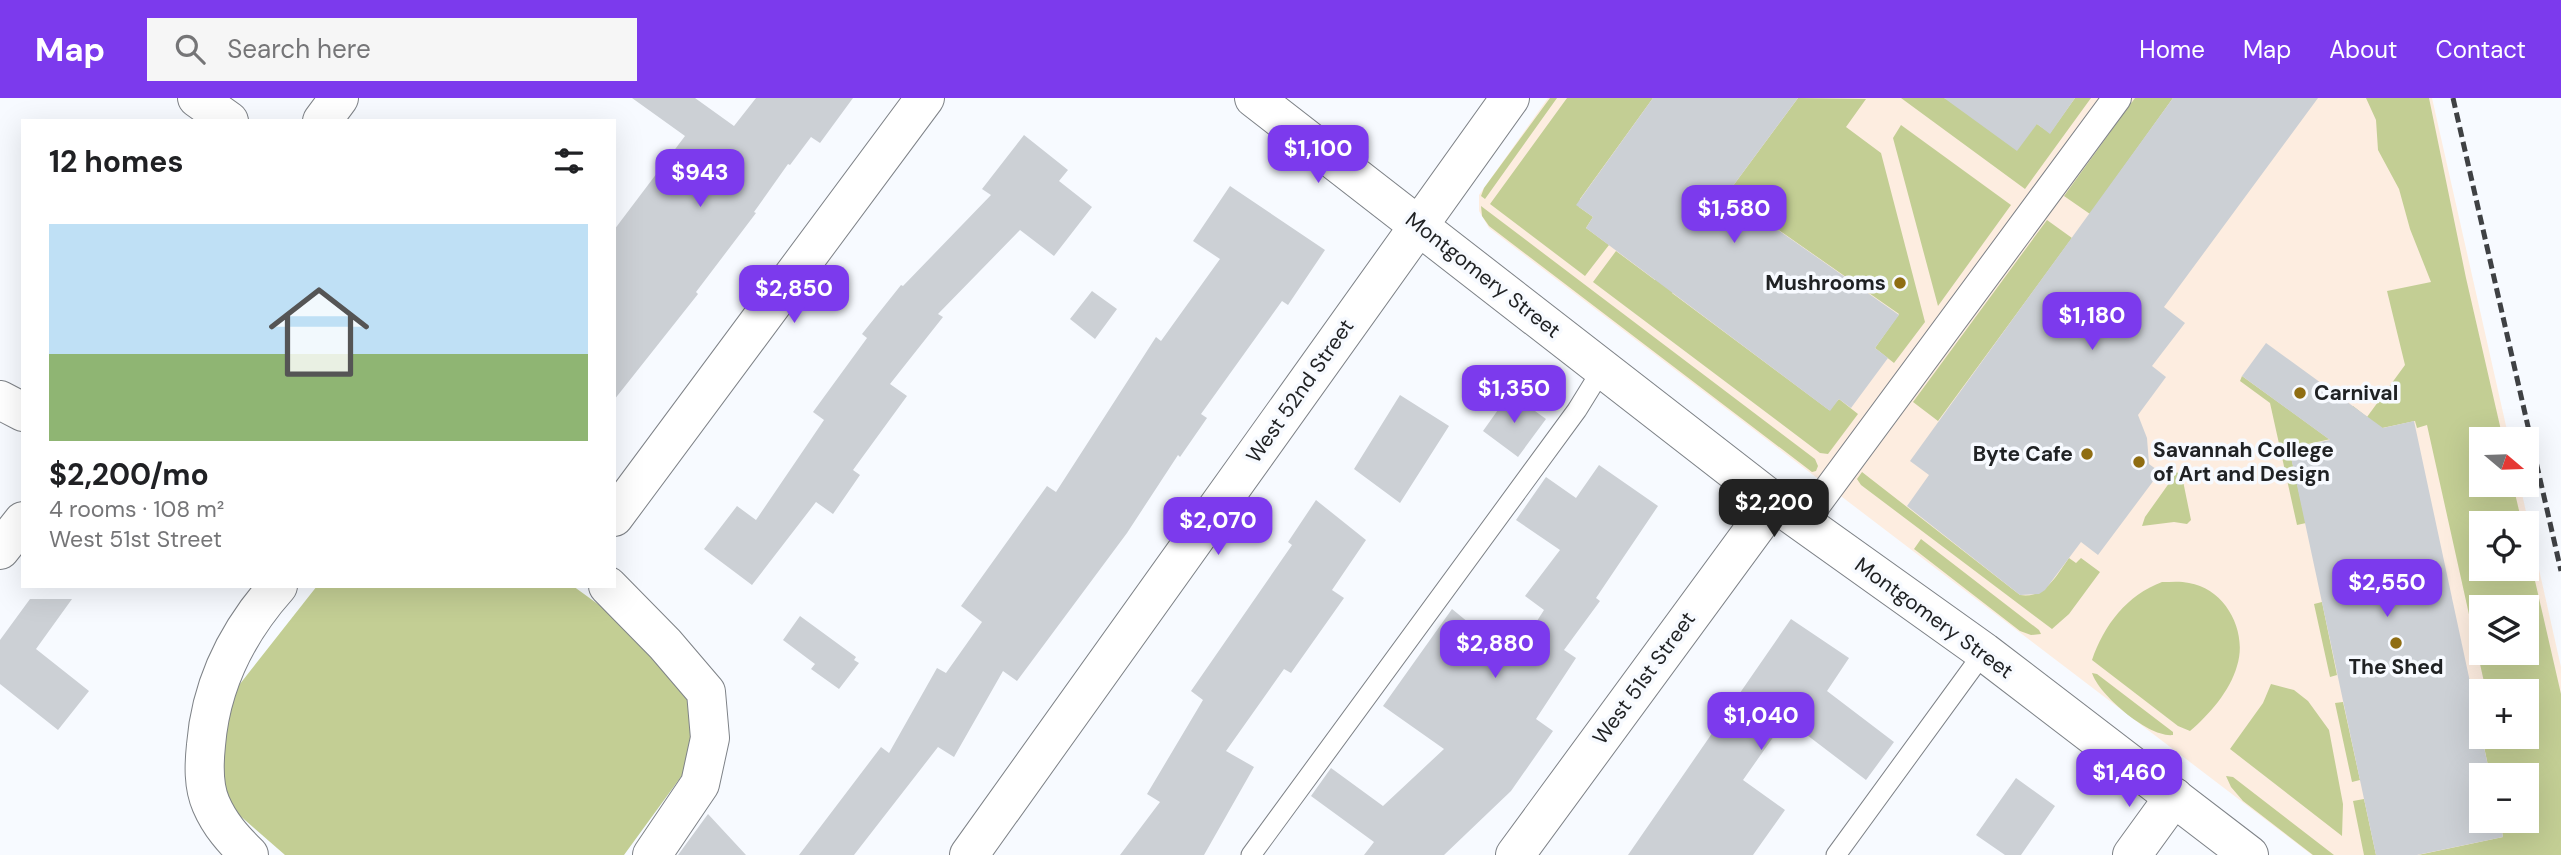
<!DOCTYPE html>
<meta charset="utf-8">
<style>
:root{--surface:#fff;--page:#f6f6f6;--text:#202124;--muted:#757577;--accent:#7c3aed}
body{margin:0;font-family:"DM Sans",sans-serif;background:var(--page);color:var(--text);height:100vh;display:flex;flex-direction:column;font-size:26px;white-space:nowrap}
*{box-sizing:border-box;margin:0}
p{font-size:23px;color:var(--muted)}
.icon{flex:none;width:38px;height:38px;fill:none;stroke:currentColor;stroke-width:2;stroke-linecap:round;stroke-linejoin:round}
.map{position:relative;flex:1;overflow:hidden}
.panel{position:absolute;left:21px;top:21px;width:595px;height:469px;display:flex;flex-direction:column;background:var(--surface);border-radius:0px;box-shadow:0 7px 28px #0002}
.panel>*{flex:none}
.needle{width:46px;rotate:109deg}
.controls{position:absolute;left:2469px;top:329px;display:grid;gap:14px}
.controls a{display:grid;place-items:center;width:70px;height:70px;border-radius:0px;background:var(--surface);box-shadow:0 7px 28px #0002;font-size:35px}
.price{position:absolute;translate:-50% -60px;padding:0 16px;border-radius:14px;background:var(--accent);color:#fff;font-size:23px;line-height:46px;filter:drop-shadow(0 2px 4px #0008)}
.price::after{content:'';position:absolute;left:50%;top:42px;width:21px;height:16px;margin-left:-10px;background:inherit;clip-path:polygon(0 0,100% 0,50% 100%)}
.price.on{background:#222;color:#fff}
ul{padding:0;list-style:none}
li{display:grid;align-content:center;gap:14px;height:371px;padding:0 28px}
li span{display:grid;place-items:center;height:217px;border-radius:0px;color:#555}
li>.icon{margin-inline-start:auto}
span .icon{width:126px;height:126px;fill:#fffc;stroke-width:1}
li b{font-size:30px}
h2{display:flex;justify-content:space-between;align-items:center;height:84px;padding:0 28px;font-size:30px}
header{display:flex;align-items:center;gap:42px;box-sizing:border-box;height:98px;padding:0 35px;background:var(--accent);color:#fff}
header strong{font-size:33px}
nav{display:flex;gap:38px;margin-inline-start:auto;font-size:24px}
.search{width:490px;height:63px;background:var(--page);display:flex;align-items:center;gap:18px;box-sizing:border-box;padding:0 24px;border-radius:0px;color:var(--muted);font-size:26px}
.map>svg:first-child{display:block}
</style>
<header>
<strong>Map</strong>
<div class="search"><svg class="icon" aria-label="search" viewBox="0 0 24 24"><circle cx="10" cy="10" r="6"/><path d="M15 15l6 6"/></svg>Search here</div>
<nav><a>Home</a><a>Map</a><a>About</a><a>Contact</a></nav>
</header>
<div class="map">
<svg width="2561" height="757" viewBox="0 0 2561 757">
<rect width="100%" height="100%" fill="#f7faff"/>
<path fill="#fdede0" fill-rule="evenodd" d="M 1548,0 L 2432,0 L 2509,341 L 2482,341 L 2482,387 L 2520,387 L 2561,569 L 2561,757 L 2312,757 L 1489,130 L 1479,113 L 1479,97 ZM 2482,425 L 2527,425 L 2527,471 L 2482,471 ZM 2482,509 L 2527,509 L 2527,555 L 2482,555 ZM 2482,593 L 2527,593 L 2527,639 L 2482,639 ZM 2482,677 L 2527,677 L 2527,723 L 2482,723 Z"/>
<path fill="#c3ce94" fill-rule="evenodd" d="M 1550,0 L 1557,0 L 1485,101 L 1481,98 L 1484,90 Z
M 1567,0 L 1653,0 L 1580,101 L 1579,109 L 1593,119 L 1586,130 L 1609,147 L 1585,178 L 1490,106 Z
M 1798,0 L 1866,1 L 1846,29 L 1881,55 L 1925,224 L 1894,265 L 1875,250 L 1899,216 L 1727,96 Z
M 1901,0 L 1944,0 L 2037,26 L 2050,35 L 2075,0 L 2091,0 L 2025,91 Z
M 2135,0 L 2173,0 L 2090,116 L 2064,98 Z
M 2366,0 L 2429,0 L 2466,180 L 2503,341 L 2482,341 L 2482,387 L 2513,387 L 2522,425 L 2482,425 L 2482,471 L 2527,471 L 2527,448 L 2561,596 L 2561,757 L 2418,757 L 2503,739 L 2500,723 L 2527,723 L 2527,677 L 2490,677 L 2482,639 L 2527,639 L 2527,593 L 2486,593 L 2427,327 L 2417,330 L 2415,323 L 2289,350 L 2306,425 L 2297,427 L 2270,305 L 2240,283 L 2242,278 L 2329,341 L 2353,308 L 2367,319 L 2405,267 L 2387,193 L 2431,184 L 2410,131 L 2399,91 L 2378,52 L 2376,22 ZM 2482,509 L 2527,509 L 2527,555 L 2482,555 Z
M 1901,27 L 2011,107 L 1938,208 L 1893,40 Z
M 1481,108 L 1815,361 L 1818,368 L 1816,373 L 1812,374 L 1489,128 L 1482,118 Z
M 2047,122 L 2072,140 L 1938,323 L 1913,304 Z
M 1616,153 L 1655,182 L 1667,167 L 1683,179 L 1672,195 L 1829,312 L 1839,301 L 1858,316 L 1828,356 L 1820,355 L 1593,184 Z
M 1862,374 L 2020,497 C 2045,501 2056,478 2069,460 L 2076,465 L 2081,460 L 2100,474 L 2069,516 L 2052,531 L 1861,387 L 1857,381 Z
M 2177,374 L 2183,383 L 2191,422 L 2187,426 L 2174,424 L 2142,428 L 2145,419 Z
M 1921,441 L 2039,532 L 2041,536 L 2031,537 L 2020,533 L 1914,451 Z
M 2162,484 C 2171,484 2181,483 2189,485 C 2226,491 2248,534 2237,568 C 2230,593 2209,617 2190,633 L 2178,628 L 2092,562 C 2104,527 2127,497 2162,484 Z
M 317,488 L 573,488 L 606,512 L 667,563 L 689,600 L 694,637 L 683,676 L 624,757 L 285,757 L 221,701 L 215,651 L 236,591 Z
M 2322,504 L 2337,577 L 2330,579 L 2314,506 Z
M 2092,575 L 2097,576 L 2173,634 L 2173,637 C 2149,640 2099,597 2092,575 Z
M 2271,586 L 2294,592 L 2308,603 L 2329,632 L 2343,706 L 2342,738 L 2230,651 L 2263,605 Z
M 2343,604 L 2360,682 L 2352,684 L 2335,605 Z
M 2226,678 L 2233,679 L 2334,757 L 2313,757 L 2243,703 L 2231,689 Z
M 2364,701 L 2376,757 L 2364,757 L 2353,703 Z"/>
<path fill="#ccd0d5" d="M 632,0 L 695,0 L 734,28 L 756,0 L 853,0 L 820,45 L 811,39 L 790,67 L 788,66 L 754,114 L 756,115 L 696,194 L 698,196 L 614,302 L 614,132 L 685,38 Z
M 1653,0 L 1798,0 L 1727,96 L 1899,217 L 1875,250 L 1888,260 L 1851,310 L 1839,301 L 1830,313 L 1586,130 L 1593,119 L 1576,107 Z
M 1944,0 L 2075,0 L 2050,36 L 2037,26 L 2017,53 Z
M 2173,0 L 2318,0 L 2164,209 L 2185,225 L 2152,268 L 2166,279 L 2138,317 L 2147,340 L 2149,366 L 2160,374 L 2098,457 L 2081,444 L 2045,492 L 2039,496 L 2020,497 L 1907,408 L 1929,377 L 1910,363 Z
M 1024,37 L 1068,72 L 1059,83 L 1092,109 L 1054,158 L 1020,132 L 938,216 L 943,219 L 890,286 L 907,298 L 853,372 L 860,377 L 833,416 L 816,404 L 752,487 L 704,451 L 737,408 L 756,422 L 824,322 L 813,314 L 867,240 L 862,236 L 901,187 L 903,188 L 991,97 L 982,91 Z
M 1230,88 L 1325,152 L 1288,207 L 1282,203 L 1201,316 L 1207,320 L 1180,359 L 1178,357 L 1127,435 L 1017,583 L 1003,573 L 954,659 L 938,649 L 854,757 L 799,757 L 881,649 L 889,655 L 937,570 L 946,575 L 982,524 L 961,508 L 1047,388 L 1056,394 L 1156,239 L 1161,243 L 1220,161 L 1193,143 Z
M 1092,193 L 1117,211 L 1095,241 L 1070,221 Z
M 2266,245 L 2383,330 L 2414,323 L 2490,677 L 2482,677 L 2482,723 L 2500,723 L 2503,739 L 2417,757 L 2376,757 L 2289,350 L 2330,342 L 2242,278 Z
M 1510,295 L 1546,321 L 1518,359 L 1483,333 Z
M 1400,297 L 1449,328 L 1400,405 L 1354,371 Z
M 1599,367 L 1658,408 L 1596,500 L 1600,503 L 1564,552 L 1576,560 L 1536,621 L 1553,633 L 1511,693 L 1444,757 L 1364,757 L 1374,744 L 1311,698 L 1331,670 L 1383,708 L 1444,651 L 1383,608 L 1452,511 L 1513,561 L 1544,512 L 1525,498 L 1560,452 L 1516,422 L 1546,379 L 1576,400 Z
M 1316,402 L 1366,442 L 1332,492 L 1344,500 L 1291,575 L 1284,571 L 1226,653 L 1254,669 L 1204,757 L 1120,757 L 1160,704 L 1147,696 L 1203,602 L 1191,593 L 1292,447 L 1288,444 Z
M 30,501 L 72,501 L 36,551 L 89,593 L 58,632 L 0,586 L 0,542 Z
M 800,518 L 856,559 L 854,562 L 859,565 L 839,591 L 811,571 L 815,566 L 783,542 Z
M 1791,521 L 1849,560 L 1827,593 L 1894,644 L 1866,682 L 1786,621 L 1743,682 L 1785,712 L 1753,757 L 1628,757 Z
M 2016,680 L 2055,708 L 2021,757 L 2005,757 L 1976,737 Z
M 708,716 L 746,757 L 678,757 Z"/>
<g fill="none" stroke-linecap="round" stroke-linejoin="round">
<g stroke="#7e8287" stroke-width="21">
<path id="service" d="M 1251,757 L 1577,312 L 1603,270
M 1836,757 L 1984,554"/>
</g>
<g stroke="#7e8287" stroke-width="30">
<path id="pedestrian" d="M 1803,425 L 2117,0"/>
</g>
<g stroke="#7e8287" stroke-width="40">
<path id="minor" d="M 197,0 L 229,23
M 322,23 L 339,0
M 0,302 L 23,314
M 614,419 L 925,0
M 0,452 L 23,423
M 608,488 L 665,546 L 706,594 L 710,640 L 700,686 L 652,757
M 249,757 C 233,741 220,727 211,706 C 203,688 204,666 206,647 C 211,585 237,534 278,488
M 1515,757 L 1774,404
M 2132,757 L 2174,699"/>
</g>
<g stroke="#7e8287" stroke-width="40">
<path id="secondary" d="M 1254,0 L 1774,404 L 1984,554 L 2249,757
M 969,757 L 1510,0"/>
</g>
<use href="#service" stroke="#fff" stroke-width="19"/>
<use href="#pedestrian" stroke="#fff" stroke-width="28"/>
<use href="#minor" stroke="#fff" stroke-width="38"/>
<use href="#secondary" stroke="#fff" stroke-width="38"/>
<path stroke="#3f4144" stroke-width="5" stroke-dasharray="10 5" stroke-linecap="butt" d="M 2453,0 L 2561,473"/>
</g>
<g fill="#8f6d12" stroke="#f7faff" stroke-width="2.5">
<circle cx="1900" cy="185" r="7"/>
<circle cx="2300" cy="295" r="7"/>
<circle cx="2087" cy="356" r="7"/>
<circle cx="2139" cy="364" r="7"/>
<circle cx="2396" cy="545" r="7"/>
</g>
<g text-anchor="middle" stroke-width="7" stroke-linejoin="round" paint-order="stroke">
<g font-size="21" fill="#202224" stroke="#f7faff">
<text transform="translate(1483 177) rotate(38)" y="7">Montgomery Street</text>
<text transform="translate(1300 293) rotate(-55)" y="7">West 52nd Street</text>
<text transform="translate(1934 520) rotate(36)" y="7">Montgomery Street</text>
<text transform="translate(1644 580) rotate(-54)" y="7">West 51st Street</text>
</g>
<g font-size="21" font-weight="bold" fill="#202224" stroke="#f7faff" text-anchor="end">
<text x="1886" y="192">Mushrooms</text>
<text x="2314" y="302" text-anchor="start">Carnival</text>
<text x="2153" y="359" text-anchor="start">Savannah College<tspan x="2153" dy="24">of Art and Design</tspan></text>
<text x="2073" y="363">Byte Cafe</text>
<text x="2396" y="576" text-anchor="middle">The Shed</text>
</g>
</g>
</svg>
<div class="controls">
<a><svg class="needle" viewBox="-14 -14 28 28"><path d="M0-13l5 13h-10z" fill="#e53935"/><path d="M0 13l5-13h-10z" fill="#757577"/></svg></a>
<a><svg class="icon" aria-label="locate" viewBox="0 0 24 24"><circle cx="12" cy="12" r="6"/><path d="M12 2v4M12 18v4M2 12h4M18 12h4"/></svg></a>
<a><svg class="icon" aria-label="layers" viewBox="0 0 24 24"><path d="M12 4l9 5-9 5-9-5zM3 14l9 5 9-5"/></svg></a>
<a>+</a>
<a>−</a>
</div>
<b class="price" style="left:1318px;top:87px">$1,100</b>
<b class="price" style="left:700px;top:111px">$943</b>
<b class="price" style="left:1734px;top:147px">$1,580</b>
<b class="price" style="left:794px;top:227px">$2,850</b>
<b class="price" style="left:2092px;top:254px">$1,180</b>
<b class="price" style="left:1514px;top:327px">$1,350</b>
<b class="price on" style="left:1774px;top:441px">$2,200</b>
<b class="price" style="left:1218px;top:459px">$2,070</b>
<b class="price" style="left:2387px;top:521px">$2,550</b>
<b class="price" style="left:1495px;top:582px">$2,880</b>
<b class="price" style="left:1761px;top:654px">$1,040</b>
<b class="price" style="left:2129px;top:711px">$1,460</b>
<section class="panel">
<h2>12 homes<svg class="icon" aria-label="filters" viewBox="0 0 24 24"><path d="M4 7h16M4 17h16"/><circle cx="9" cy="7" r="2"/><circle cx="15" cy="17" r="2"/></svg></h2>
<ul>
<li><span style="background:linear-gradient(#bfe0f5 60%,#8fb573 0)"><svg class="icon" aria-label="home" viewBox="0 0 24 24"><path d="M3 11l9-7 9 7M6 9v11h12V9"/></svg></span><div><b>$2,200/mo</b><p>4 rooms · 108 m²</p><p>West 51st Street</p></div></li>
</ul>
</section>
</div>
